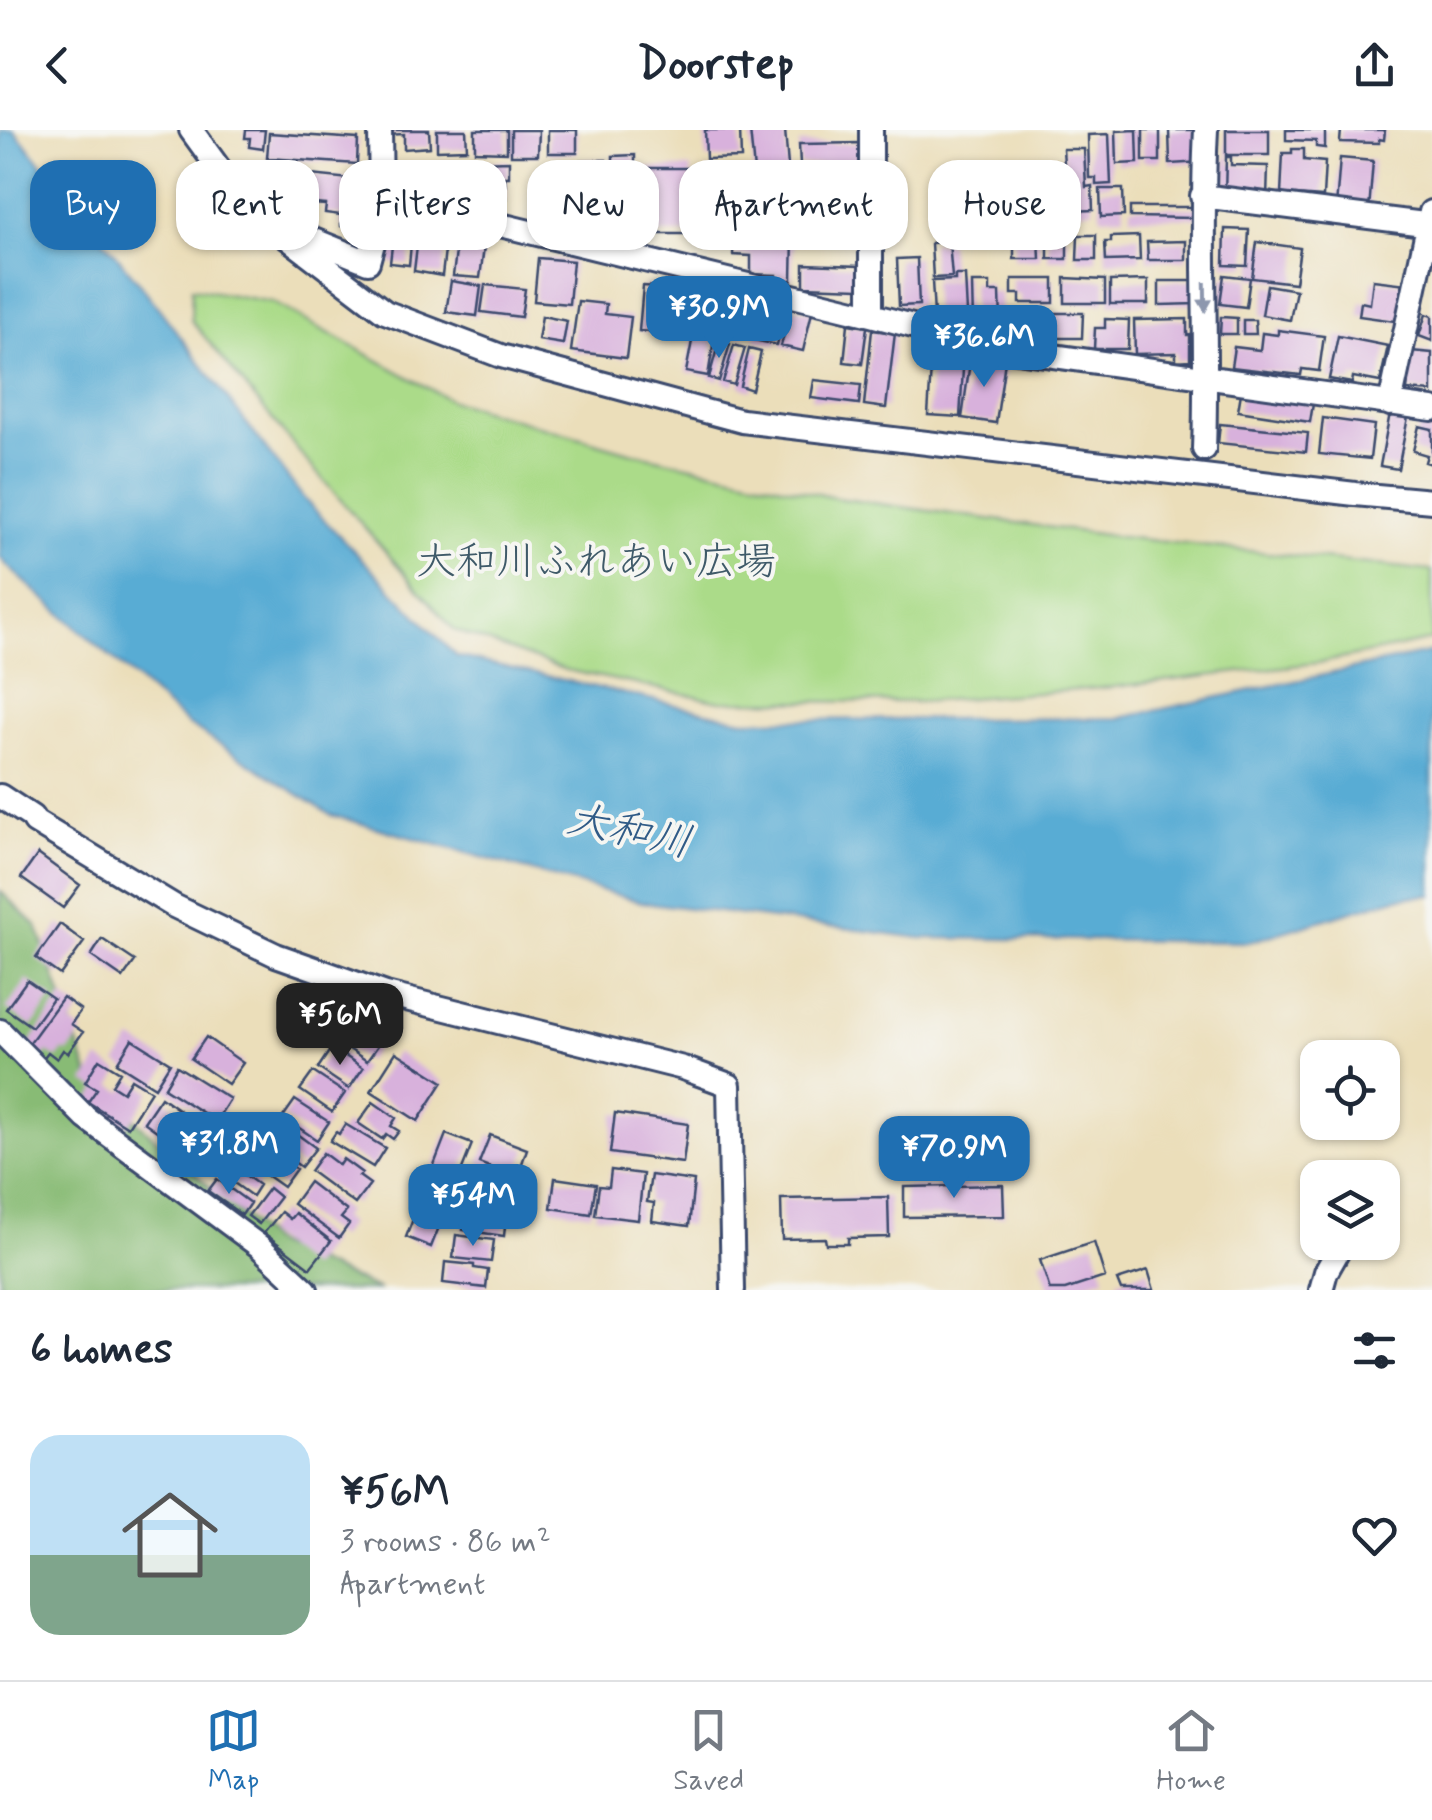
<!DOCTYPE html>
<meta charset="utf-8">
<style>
:root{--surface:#fff;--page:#f2f2f3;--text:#1f2937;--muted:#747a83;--line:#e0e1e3;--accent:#1f6fb2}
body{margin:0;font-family:Mynerve,"Klee One",sans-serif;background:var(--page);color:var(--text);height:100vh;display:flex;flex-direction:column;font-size:38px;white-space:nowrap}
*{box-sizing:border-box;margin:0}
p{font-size:32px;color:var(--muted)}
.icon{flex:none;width:55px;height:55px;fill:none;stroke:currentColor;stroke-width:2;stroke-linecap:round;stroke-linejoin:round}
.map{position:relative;height:1160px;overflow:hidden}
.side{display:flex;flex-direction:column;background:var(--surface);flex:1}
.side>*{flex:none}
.hud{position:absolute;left:30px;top:30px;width:1372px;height:90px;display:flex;gap:20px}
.buttons{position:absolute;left:1300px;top:910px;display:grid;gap:20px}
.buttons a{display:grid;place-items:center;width:100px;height:100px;border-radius:20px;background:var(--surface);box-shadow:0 2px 8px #0004;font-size:50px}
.price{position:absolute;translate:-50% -85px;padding:0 22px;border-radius:20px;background:var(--accent);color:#fff;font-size:32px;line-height:65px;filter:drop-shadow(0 2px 5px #0008)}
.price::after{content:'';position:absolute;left:50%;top:60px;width:30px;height:22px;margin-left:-15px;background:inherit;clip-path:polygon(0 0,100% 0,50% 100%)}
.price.on{background:#222;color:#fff}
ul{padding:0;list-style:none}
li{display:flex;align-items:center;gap:30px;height:250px;padding:0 30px}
li span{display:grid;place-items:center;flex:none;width:280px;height:200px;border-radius:30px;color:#555}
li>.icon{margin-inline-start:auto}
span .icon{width:120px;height:120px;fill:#fffc;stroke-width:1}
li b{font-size:42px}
h2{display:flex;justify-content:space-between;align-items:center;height:120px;padding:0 30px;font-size:42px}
.tag{padding:0 35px;border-radius:30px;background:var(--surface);box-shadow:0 2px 8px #0004;font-size:35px;line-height:90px}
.tag.on{background:var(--accent);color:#fff}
header{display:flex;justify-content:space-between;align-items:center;height:130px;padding:0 30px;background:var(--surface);font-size:45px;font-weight:800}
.menu{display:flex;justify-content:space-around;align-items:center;height:140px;border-top:2px solid var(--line);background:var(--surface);font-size:28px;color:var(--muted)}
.menu a{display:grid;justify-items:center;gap:5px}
.menu .on{color:var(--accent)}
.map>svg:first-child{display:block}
</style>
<header><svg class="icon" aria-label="back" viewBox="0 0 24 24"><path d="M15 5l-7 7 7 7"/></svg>Doorstep<svg class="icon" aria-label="share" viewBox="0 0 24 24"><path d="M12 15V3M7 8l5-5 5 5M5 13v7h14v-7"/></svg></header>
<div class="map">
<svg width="1432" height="1160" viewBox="0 0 1432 1160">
<rect width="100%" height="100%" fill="#f6f6f2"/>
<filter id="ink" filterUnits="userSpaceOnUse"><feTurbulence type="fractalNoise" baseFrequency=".01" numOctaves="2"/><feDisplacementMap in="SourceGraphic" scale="20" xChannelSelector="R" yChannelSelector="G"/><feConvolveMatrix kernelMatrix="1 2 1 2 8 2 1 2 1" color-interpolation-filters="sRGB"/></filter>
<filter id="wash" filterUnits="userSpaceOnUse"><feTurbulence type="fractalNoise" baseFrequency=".0048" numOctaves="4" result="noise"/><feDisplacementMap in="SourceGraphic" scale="40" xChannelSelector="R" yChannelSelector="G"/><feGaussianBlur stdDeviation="2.25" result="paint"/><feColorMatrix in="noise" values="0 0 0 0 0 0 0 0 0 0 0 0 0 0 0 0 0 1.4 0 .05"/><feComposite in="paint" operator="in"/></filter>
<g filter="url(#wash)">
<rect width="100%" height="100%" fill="#ebdeba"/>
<path fill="#abdb89" stroke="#638574" stroke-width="2.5" d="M 192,158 L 272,172 L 452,271 L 630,322 L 836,368 L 1112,406 L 1432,441 L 1432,510 L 1325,532 L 1114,557 L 920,572 L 720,571 L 566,540 L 454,500 L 305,329 L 191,190 Z"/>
<path fill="#88bb75" stroke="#52756a" stroke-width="2.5" d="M 0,761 L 37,796 L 91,951 L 275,1115 L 380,1160 L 0,1160 Z"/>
<path fill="#58acd4" stroke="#3a6e99" stroke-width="2.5" d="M 0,0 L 14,0 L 144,159 L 305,370 L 456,526 L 743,590 L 1120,588 L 1432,522 L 1432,765 L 1396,768 L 1249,812 L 921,808 L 642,772 L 331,685 L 186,593 L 8,437 L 0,427 Z"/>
<g id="blocks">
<path fill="#d8b1dc" d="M 246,0 L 265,0 L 263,19 L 249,17 L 250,8 L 245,8 Z
M 384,0 L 429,0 L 430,17 L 404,19 L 404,4 L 384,5 Z
M 437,0 L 466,0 L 467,19 L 437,20 Z
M 475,0 L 507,0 L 507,22 L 475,21 Z
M 511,0 L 539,0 L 538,25 L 511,25 Z
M 548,0 L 577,0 L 577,23 L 548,23 Z
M 705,0 L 740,0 L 741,28 L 706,29 Z
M 750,0 L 785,0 L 789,48 L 755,51 Z
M 1137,0 L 1138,33 L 1117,34 L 1116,1 Z
M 1143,0 L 1160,0 L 1160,31 L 1143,31 Z
M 1169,0 L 1201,0 L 1203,32 L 1170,34 Z
M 1226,0 L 1269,0 L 1269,25 L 1226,25 Z
M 1286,0 L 1325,0 L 1325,18 L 1316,17 L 1316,11 L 1286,10 Z
M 1341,0 L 1385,0 L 1384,10 L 1379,9 L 1379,13 L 1340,12 Z
M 269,3 L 358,9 L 357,34 L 267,28 Z
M 1109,4 L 1111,54 L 1096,55 L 1096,48 L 1089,48 L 1088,5 Z
M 861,13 L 861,39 L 836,40 L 836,35 L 800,35 L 799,14 Z
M 1063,19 L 1084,19 L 1086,57 L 1092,56 L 1093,80 L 1073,81 L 1071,48 L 1065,48 Z
M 1292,19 L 1304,19 L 1304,30 L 1325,32 L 1323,67 L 1281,64 L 1283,23 L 1292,23 Z
M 635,25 L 635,55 L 613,55 L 613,26 Z
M 1226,27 L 1231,27 L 1231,35 L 1268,36 L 1267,68 L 1225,66 Z
M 1340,28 L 1373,31 L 1369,80 L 1336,77 Z
M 581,30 L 606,30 L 607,56 L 581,56 Z
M 439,31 L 472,33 L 470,70 L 437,68 Z
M 509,31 L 509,47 L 505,47 L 506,69 L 478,70 L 477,32 Z
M 641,38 L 691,38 L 691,104 L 641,104 Z
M 707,40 L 743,44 L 742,52 L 706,49 Z
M 301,44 L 361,50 L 356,97 L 341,96 L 341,85 L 325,83 L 326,75 L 313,74 L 314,64 L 299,63 Z
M 802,45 L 852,45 L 852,64 L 802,64 Z
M 1100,59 L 1123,59 L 1124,86 L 1101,87 Z
M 581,62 L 635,63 L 635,106 L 616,106 L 616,100 L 581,100 Z
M 736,65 L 796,68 L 796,84 L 789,84 L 788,105 L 793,105 L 792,150 L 777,150 L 777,145 L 751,144 L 751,126 L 733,125 Z
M 808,72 L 840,72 L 840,88 L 809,89 Z
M 1130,77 L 1199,77 L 1197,88 L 1130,87 Z
M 396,81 L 414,83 L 409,135 L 390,133 Z
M 1225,99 L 1249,100 L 1247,136 L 1224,135 Z
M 458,105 L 485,109 L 480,148 L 453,146 Z
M 1078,105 L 1096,105 L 1096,130 L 1077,130 Z
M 1139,106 L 1140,130 L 1106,131 L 1105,112 L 1111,112 L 1111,107 Z
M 1048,107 L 1067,107 L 1067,129 L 1048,129 Z
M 418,108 L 446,112 L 442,146 L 414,141 Z
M 1014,108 L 1039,108 L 1040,129 L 1014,129 Z
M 1186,111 L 1186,130 L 1148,130 L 1147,112 Z
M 949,112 L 952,147 L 933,148 L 931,113 Z
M 1257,112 L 1300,118 L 1295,153 L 1252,148 Z
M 538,128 L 573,131 L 569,174 L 534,171 Z
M 917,128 L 919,175 L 899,176 L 897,129 Z
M 804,134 L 860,136 L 859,158 L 804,156 Z
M 955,145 L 965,145 L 967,183 L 934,185 L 932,151 L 955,150 Z
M 1224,145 L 1250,148 L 1246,177 L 1220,174 Z
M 1065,148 L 1105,150 L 1105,173 L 1065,173 Z
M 1012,149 L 1054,149 L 1054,173 L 1020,173 L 1020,164 L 1012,164 Z
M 1148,150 L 1148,174 L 1110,174 L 1110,151 Z
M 1373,150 L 1407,154 L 1402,192 L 1359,186 L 1361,172 L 1370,174 Z
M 451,151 L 481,156 L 477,186 L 446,182 Z
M 1159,151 L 1197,151 L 1198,174 L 1159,175 Z
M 972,153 L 990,153 L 990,162 L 1000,162 L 1001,193 L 973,194 Z
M 485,155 L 525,159 L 521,187 L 481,182 Z
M 1267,155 L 1296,160 L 1290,190 L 1262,185 Z
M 643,156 L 686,159 L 683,205 L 639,201 Z
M 704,157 L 725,162 L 715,199 L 695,193 Z
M 729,163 L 753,169 L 744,207 L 720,201 Z
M 578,171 L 606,174 L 605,184 L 631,187 L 626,228 L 571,221 Z
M 763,171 L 786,176 L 777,215 L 754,210 Z
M 791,177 L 812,182 L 803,221 L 781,216 Z
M 1037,183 L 1083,183 L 1082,208 L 1037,208 Z
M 1426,184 L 1432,186 L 1432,211 L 1419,206 Z
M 542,186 L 567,191 L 563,214 L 538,210 Z
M 1221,187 L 1237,188 L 1237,204 L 1220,204 Z
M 1105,189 L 1129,190 L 1128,219 L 1094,219 L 1095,198 L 1105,198 Z
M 1187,189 L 1187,205 L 1190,205 L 1190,230 L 1176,231 L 1176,223 L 1135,224 L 1134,190 Z
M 1243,190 L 1255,190 L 1256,204 L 1243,204 Z
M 848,194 L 867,197 L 862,234 L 844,232 Z
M 872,200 L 895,203 L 886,278 L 864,275 Z
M 1278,200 L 1324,206 L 1319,241 L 1302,239 L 1301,245 L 1231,237 L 1234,217 L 1260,220 L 1262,203 L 1278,205 Z
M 693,206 L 714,209 L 708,246 L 686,242 Z
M 1338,206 L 1388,216 L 1380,252 L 1353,247 L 1352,253 L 1329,249 Z
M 719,211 L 730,214 L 719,251 L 709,248 Z
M 734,215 L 745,218 L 734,255 L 723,252 Z
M 749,219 L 761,222 L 752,260 L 740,256 Z
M 1411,221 L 1432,223 L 1432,262 L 1407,260 Z
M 976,227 L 1005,231 L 996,293 L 962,288 L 970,232 L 975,232 Z
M 931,237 L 963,239 L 960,287 L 928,285 Z
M 814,250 L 861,255 L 859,274 L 811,268 Z
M 1241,263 L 1313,274 L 1310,292 L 1238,281 Z
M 1390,283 L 1408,287 L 1398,339 L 1380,336 Z
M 1323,288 L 1374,295 L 1370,329 L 1319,324 Z
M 1220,294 L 1308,303 L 1306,322 L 1218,313 Z
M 1419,296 L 1432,299 L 1432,334 L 1425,332 L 1427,325 L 1413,321 Z
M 38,724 L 80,755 L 63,778 L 21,748 Z
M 60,794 L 84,812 L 60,845 L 36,828 Z
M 102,809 L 135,831 L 123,848 L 91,826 Z
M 27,850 L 53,868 L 32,897 L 6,879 Z
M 63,867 L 81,880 L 71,894 L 83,902 L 68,923 L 63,920 L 57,929 L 48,922 L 41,931 L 25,919 Z
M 356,895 L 381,911 L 367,931 L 343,915 Z
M 206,907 L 243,933 L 228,954 L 191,929 Z
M 132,909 L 170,933 L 155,957 L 117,933 Z
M 332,917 L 363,938 L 349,959 L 318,938 Z
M 396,922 L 443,952 L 418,991 L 371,961 Z
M 99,929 L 120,942 L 112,955 L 123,962 L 131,949 L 151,961 L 128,997 L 88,972 L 97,959 L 85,952 Z
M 177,936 L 230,969 L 216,991 L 164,958 Z
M 313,942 L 345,963 L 332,982 L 300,960 Z
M 161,967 L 196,992 L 178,1016 L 144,992 Z
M 295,970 L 329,992 L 317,1010 L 283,987 Z
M 373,972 L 396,988 L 391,996 L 399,1001 L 393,1009 L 386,1004 L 382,1009 L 358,993 Z
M 615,983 L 688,994 L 683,1033 L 610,1023 Z
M 279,991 L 316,1018 L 301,1037 L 278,1020 L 281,1016 L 268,1006 Z
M 345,994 L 385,1018 L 373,1037 L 330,1011 L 336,1002 L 339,1004 Z
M 446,1004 L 472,1014 L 431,1117 L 406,1107 Z
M 490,1005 L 527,1019 L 517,1048 L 479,1033 Z
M 262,1014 L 296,1039 L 283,1057 L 249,1033 Z
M 323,1023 L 339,1035 L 343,1029 L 362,1043 L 359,1046 L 370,1054 L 355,1074 L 310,1041 Z
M 227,1032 L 259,1055 L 252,1066 L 220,1043 Z
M 611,1040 L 643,1044 L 638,1090 L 595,1085 L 599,1056 L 609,1057 Z
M 651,1045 L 694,1051 L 689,1096 L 652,1091 L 654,1073 L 647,1072 Z
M 473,1048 L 510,1052 L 507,1078 L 470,1074 Z
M 555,1048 L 596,1054 L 591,1084 L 551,1078 Z
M 217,1049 L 250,1073 L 242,1085 L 208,1061 Z
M 309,1052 L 347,1081 L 341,1088 L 349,1094 L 339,1108 L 293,1074 Z
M 1003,1055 L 1004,1086 L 904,1087 L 904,1057 Z
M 269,1058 L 280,1067 L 259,1094 L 248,1086 Z
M 888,1067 L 889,1107 L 848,1108 L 848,1114 L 826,1114 L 825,1108 L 782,1109 L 781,1069 Z
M 465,1081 L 506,1087 L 504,1106 L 463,1100 Z
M 281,1082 L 290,1089 L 295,1083 L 331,1111 L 310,1138 L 264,1103 Z
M 456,1105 L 494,1110 L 491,1132 L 453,1128 Z
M 1094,1112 L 1105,1147 L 1065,1160 L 1050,1160 L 1040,1130 Z
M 445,1132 L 474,1135 L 474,1138 L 488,1140 L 486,1158 L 443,1153 Z
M 1148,1140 L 1154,1160 L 1121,1160 L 1117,1150 Z"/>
</g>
</g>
<g filter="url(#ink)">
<use href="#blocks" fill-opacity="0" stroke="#3a496c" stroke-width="2.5"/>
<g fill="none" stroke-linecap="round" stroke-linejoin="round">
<g stroke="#3a496c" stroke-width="28">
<path id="street" d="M 191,0 L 241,69 L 264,90 L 368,132 L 375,106 L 381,66
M 380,0 L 381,66 L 871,185 L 996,218 L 1432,279
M 1202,66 L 1432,95
M 264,90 L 385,182 L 501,226 L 742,291 L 1355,364 L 1432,371
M 871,185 L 871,0
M 1390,274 L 1431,82
M 1204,319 C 1208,212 1200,106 1206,0
M 0,666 L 32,687 L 35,692 L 174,776 L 276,825 L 386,864 L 683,938 L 729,955 L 733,1160
M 0,901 L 86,988 L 259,1116 L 306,1160
M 1321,1160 L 1326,1142 L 1343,1112"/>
</g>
<use href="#street" stroke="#fff" stroke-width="22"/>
</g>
<defs><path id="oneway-solid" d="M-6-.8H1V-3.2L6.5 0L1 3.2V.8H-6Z" transform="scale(2.5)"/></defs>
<use fill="#8d97ae" href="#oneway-solid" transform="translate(1205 167) rotate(89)"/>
</g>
<g text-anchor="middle" stroke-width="8" stroke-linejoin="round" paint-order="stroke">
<g font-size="40" fill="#3f5a69" stroke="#f6f6f2">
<text x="596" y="444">大和川ふれあい広場</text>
</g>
<g font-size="42" font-style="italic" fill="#305b87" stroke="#f6f6f2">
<text transform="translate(630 699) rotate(12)" y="15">大和川</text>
</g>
</g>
</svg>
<div class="buttons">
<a><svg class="icon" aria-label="locate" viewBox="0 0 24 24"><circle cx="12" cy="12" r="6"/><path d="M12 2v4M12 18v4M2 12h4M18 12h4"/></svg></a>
<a><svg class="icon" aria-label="layers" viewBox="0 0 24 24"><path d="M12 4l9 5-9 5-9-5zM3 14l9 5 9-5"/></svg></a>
</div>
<b class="price" style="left:719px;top:231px">¥30.9M</b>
<b class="price" style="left:984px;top:260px">¥36.6M</b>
<b class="price on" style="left:340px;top:938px">¥56M</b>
<b class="price" style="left:229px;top:1067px">¥31.8M</b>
<b class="price" style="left:954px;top:1071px">¥70.9M</b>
<b class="price" style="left:473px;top:1119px">¥54M</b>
<div class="hud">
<a class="tag on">Buy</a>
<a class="tag">Rent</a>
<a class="tag">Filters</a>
<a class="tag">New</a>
<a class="tag">Apartment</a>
<a class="tag">House</a>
</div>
</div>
<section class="side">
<h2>6 homes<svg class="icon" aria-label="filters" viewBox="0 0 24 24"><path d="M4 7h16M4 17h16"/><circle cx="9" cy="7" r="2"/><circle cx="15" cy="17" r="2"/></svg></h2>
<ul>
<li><span style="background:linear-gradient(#bfe0f5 60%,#7fa58c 0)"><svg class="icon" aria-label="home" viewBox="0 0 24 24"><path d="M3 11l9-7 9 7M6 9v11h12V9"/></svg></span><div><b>¥56M</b><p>3 rooms · 86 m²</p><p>Apartment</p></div><svg class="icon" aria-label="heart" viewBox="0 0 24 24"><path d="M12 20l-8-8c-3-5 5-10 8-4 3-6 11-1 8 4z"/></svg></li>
</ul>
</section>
<nav class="menu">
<a class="on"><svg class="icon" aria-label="map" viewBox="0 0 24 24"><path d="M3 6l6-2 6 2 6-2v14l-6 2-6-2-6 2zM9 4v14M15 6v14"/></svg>Map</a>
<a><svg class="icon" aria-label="saved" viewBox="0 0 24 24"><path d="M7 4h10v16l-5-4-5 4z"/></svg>Saved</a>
<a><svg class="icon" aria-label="home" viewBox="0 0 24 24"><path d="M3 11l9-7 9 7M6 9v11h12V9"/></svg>Home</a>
</nav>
